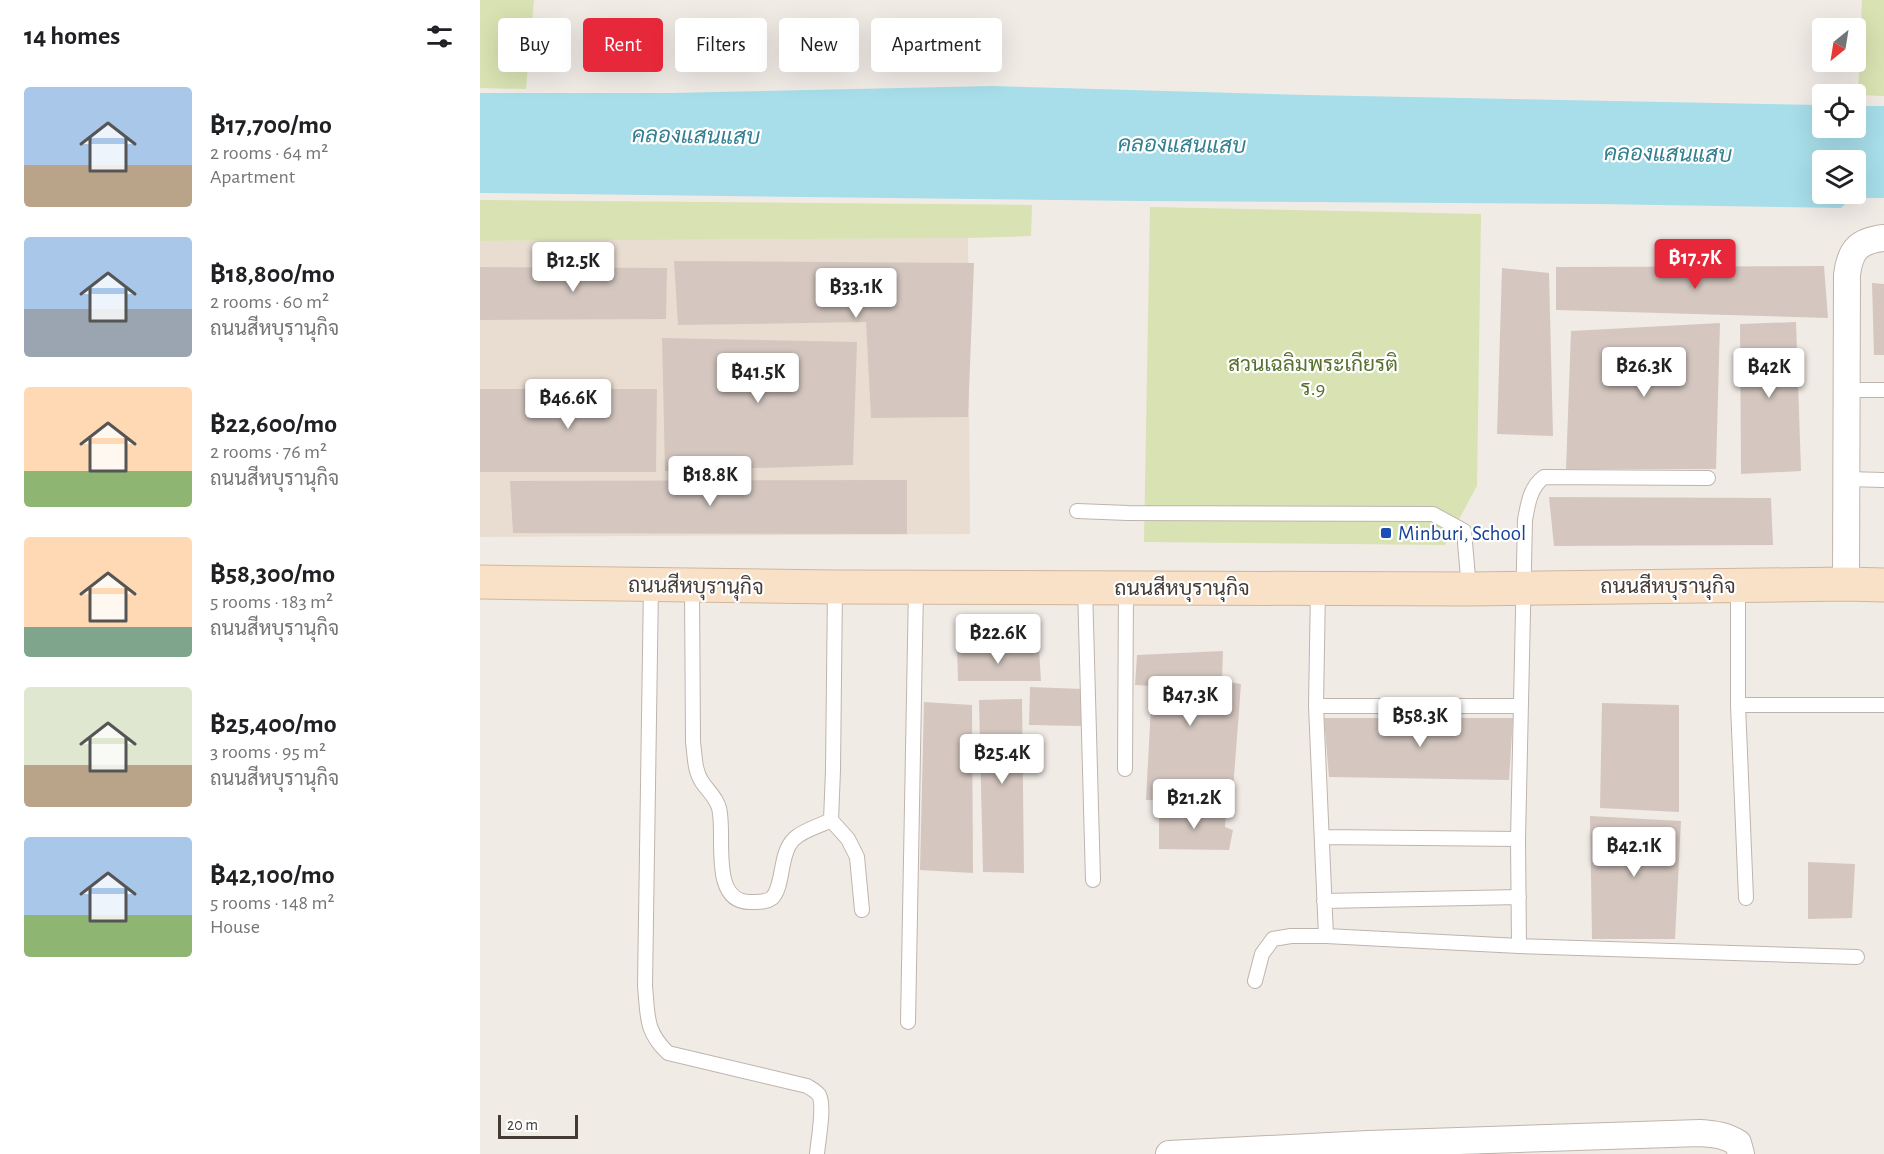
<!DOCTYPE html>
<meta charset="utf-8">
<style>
:root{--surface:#fff;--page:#f6f6f6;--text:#202124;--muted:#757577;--accent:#e6283a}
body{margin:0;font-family:"Alegreya Sans",Sarabun,sans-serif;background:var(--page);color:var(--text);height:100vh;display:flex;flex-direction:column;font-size:22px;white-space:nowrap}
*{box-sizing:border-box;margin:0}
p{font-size:20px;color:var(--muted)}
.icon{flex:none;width:33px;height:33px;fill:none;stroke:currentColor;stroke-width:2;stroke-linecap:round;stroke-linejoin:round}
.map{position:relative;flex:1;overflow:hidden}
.panel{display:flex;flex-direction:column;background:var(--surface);width:480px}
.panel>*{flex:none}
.guide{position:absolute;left:18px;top:18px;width:570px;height:54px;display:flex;gap:12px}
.needle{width:39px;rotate:210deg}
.tools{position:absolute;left:1332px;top:18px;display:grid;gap:12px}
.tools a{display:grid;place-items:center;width:54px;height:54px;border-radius:6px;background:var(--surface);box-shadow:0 6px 24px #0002;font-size:30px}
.scale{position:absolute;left:18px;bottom:15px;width:80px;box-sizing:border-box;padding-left:6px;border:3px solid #443b36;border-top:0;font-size:16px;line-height:21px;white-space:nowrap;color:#443b36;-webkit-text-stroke:4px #fff;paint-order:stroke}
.price{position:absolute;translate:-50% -51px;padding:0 14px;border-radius:6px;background:#fff;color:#222;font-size:20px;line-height:39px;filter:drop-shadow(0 2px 3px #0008)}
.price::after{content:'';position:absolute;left:50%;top:36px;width:18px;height:14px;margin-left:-9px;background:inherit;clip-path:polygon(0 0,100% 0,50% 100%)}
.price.on{background:var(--accent);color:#fff}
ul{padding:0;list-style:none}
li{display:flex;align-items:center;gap:18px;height:150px;padding:0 24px}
li span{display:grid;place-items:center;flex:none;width:168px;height:120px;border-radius:6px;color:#555}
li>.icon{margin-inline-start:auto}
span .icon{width:72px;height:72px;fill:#fffc;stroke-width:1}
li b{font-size:26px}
h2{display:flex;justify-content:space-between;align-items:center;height:72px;padding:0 24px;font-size:26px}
.pill{padding:0 21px;border-radius:6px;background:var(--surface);box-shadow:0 6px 24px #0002;font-size:21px;line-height:54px}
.pill.on{background:var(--accent);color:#fff}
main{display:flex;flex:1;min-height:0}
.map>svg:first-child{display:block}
</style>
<main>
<section class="panel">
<h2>14 homes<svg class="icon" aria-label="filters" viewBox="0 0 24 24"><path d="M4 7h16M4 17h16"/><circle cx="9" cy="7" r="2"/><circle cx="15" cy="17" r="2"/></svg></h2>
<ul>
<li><span style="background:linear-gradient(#a9c7e8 65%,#b9a48a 0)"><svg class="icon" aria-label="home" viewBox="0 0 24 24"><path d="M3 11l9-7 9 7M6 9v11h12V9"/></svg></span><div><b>฿17,700/mo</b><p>2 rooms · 64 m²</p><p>Apartment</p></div></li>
<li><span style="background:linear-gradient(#a9c7e8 60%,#9aa5b1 0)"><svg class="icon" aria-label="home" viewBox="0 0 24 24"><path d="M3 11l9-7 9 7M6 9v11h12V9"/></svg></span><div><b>฿18,800/mo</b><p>2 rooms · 60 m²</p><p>ถนนสีหบุรานุกิจ</p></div></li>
<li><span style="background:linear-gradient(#ffd9b3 70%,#8fb573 0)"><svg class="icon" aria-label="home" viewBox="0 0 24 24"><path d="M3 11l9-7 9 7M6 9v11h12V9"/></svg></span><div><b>฿22,600/mo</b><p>2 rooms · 76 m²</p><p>ถนนสีหบุรานุกิจ</p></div></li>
<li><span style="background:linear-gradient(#ffd9b3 75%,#7fa58c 0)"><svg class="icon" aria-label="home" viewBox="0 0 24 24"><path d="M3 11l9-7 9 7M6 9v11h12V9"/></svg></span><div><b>฿58,300/mo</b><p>5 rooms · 183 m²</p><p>ถนนสีหบุรานุกิจ</p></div></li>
<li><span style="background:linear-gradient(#dfe7d0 65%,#b9a48a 0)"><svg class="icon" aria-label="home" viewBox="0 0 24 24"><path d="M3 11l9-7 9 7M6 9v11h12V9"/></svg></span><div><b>฿25,400/mo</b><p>3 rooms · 95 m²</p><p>ถนนสีหบุรานุกิจ</p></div></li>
<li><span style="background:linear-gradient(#a9c7e8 65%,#8fb573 0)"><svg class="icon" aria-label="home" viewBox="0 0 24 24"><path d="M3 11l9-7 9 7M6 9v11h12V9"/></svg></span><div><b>฿42,100/mo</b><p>5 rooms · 148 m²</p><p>House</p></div></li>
</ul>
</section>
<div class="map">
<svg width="1404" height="1154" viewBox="0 0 1404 1154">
<rect width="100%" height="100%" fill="#f1ebe6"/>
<path fill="#e9ddd1" d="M 488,238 L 490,534 L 0,537 L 0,241 Z"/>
<path fill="#d8e2b2" d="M 0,0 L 54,0 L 46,89 L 0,88 Z
M 1382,0 L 1404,0 L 1404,96 L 1378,95 Z
M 0,200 L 552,205 L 551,236 L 488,238 L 0,241 Z
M 670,207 L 1001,214 L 997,486 L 965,545 L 664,542 Z"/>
<path fill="#a7dee9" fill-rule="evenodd" d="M 513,86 L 827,95 L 1342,105 L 1342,128 L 1376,128 L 1376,106 L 1404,106 L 1404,198 L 1371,198 L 1361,208 L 1118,204 L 661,201 L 0,193 L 0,93 L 191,93 ZM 1342,160 L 1376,160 L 1376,194 L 1342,194 Z"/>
<path fill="#d5c7c0" d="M 194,261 L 494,263 L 488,417 L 391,418 L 386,322 L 198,325 Z
M 1344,266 L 1348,318 L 1076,310 L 1076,267 Z
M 0,267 L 187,268 L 186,319 L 0,320 Z
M 1022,268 L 1069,273 L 1073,436 L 1017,434 Z
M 1392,283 L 1404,284 L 1404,355 L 1394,355 Z
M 1316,322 L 1321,471 L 1261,474 L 1260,324 Z
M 1240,323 L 1236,469 L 1086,469 L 1091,331 Z
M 182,338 L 377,342 L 373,465 L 185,471 Z
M 0,389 L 177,389 L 176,472 L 0,472 Z
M 427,480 L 427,534 L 33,533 L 30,481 Z
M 1069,497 L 1291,498 L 1293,545 L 1074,546 Z
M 477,647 L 559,649 L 561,681 L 478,681 Z
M 743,651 L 742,681 L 761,684 L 752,803 L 666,800 L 672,686 L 655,685 L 657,655 Z
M 550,687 L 603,689 L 601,726 L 549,725 Z
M 542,699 L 544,873 L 503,872 L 499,700 Z
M 444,702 L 492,705 L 493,873 L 440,870 Z
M 1122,703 L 1199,705 L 1199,812 L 1120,808 Z
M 844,718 L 1033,718 L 1029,780 L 849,777 Z
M 679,810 L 746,811 L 745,827 L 753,830 L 749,850 L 679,849 Z
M 1110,816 L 1201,821 L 1195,939 L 1112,939 Z
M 1328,862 L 1375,864 L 1372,918 L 1328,919 Z"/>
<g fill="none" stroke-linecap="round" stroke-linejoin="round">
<g stroke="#bfb4ad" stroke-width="16">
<path id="lane" d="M 1367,390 L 1404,390
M 1366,479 L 1404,480
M 597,511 L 648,513 L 953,514 L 984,531 L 989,589
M 171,585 L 165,986 C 168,1016 165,1031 188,1053 L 327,1086 C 332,1089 336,1091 339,1095 C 345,1106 338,1141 337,1154
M 212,586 L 213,742 C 215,755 214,770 222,782 C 228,791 236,797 239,808 C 246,834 229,902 270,902 C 277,902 285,903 292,898 C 304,887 299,853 314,839 C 323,830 340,826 351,820
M 1258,586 L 1258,705 L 1266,898
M 355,587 L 353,770 L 351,820 L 368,839 L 377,857 L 382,910
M 605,587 L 613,880
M 838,588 L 836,706 L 846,936
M 1258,705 L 1404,705
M 836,706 L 1041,706
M 645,769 L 646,588
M 842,837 L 1038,839
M 844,901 L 1039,897
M 1039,946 L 1038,839 L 1045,520 C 1048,504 1050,487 1064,477 L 1228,478
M 775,981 L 782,954 L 793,939 L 811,936 L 846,936 L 1039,946 L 1377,957
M 428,1022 L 436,588"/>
</g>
<g stroke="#bfb4ad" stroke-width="28">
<path id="street" d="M 1366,584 L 1367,275 C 1370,250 1378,241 1404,238
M 689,1154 L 888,1144 L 1220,1133 C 1235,1134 1245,1135 1258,1143 L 1261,1154"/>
</g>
<g stroke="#d0b69c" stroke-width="35">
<path id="secondary" d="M 0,582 L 355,587 L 989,589 L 1366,584 L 1404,585"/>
</g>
<use href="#lane" stroke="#fff" stroke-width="14"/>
<use href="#street" stroke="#fff" stroke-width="26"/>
<use href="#secondary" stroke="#f9e1c8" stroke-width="33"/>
</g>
<rect fill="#1a4fb4" stroke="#fff" stroke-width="2" x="900" y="527" width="12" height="12" rx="3"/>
<g text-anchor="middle" stroke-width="4.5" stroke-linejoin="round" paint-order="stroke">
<g font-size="21" fill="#57702f" stroke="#fff">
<text x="833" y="371">สวนเฉลิมพระเกียรติ<tspan x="833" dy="24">ร.9</tspan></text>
</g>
<g font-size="21" fill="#164399" stroke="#fff" text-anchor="start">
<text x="918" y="540">Minburi, School</text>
</g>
<g font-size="21" fill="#443b36" stroke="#fff">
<text transform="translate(216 586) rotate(1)" y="7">ถนนสีหบุรานุกิจ</text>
<text x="1188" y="593">ถนนสีหบุรานุกิจ</text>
<text x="702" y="595">ถนนสีหบุรานุกิจ</text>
</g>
<g font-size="22" font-style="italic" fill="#337f90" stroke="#fff">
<text transform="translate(216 135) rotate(1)" y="8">คลองแสนแสบ</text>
<text transform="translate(702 144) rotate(1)" y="8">คลองแสนแสบ</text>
<text transform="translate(1188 153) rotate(1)" y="8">คลองแสนแสบ</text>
</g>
</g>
</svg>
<div class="tools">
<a><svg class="needle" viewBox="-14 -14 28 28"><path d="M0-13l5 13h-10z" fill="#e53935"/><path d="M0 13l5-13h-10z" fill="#757577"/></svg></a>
<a><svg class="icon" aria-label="locate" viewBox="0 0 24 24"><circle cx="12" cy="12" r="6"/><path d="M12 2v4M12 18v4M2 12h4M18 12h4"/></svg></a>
<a><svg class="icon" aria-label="layers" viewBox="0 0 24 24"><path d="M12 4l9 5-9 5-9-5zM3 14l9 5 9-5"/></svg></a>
</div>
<div class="scale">20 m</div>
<b class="price on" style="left:1215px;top:290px">฿17.7K</b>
<b class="price" style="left:93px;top:293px">฿12.5K</b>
<b class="price" style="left:376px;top:319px">฿33.1K</b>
<b class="price" style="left:1164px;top:398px">฿26.3K</b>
<b class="price" style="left:1289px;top:399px">฿42K</b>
<b class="price" style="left:278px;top:404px">฿41.5K</b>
<b class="price" style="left:88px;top:430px">฿46.6K</b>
<b class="price" style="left:230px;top:507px">฿18.8K</b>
<b class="price" style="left:518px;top:665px">฿22.6K</b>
<b class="price" style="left:710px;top:727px">฿47.3K</b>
<b class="price" style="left:940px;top:748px">฿58.3K</b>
<b class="price" style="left:522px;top:785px">฿25.4K</b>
<b class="price" style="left:714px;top:830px">฿21.2K</b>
<b class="price" style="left:1154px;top:878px">฿42.1K</b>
<div class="guide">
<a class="pill">Buy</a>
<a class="pill on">Rent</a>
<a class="pill">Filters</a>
<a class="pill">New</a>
<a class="pill">Apartment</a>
</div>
</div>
</main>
